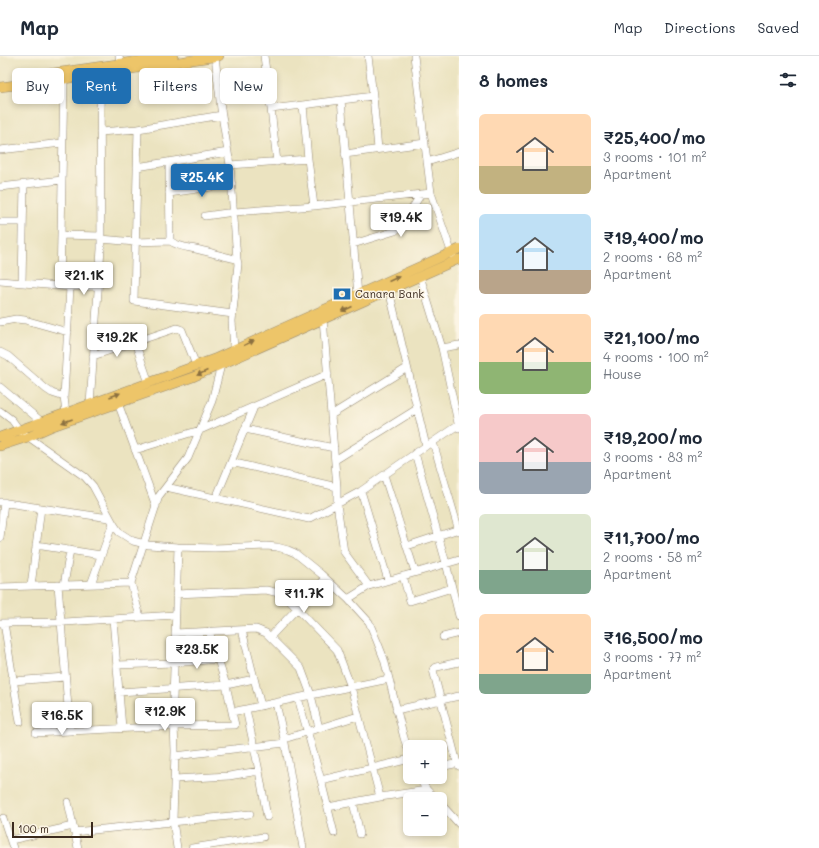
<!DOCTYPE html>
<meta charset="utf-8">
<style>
:root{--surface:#fff;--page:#f6f6f7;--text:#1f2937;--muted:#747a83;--line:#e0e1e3;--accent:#1f6fb2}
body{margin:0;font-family:Mali,sans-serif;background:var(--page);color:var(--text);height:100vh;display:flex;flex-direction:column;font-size:15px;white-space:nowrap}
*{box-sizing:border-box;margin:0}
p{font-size:13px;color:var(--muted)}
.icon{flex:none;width:22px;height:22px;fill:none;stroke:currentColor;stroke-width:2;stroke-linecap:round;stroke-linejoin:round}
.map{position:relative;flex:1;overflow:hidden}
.details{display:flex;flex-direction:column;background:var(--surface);width:360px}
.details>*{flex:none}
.guide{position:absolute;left:12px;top:12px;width:380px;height:36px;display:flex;gap:8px}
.controls{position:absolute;left:403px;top:684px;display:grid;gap:8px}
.controls a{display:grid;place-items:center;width:44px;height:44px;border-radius:6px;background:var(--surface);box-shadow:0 2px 6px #0003;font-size:20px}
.scale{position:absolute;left:12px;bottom:10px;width:81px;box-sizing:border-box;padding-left:4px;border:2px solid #3b2a1e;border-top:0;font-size:11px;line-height:14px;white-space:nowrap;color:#3b2a1e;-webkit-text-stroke:3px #fcf5e5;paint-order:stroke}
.price{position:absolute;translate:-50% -34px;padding:0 9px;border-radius:4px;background:#fff;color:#222;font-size:13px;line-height:26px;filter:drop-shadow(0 1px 2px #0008)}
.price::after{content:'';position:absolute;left:50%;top:24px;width:12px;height:9px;margin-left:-6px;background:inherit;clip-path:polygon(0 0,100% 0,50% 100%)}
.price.selected{background:var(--accent);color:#fff}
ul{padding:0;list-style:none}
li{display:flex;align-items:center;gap:12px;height:100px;padding:0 20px}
li span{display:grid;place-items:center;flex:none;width:112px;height:80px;border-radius:6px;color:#555}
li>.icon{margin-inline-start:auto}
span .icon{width:48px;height:48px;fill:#fffc;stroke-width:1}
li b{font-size:17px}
h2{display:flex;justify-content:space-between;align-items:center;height:48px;padding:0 20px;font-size:17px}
.chip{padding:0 14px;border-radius:6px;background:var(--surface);box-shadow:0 2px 6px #0003;font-size:14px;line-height:36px}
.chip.selected{background:var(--accent);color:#fff}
header{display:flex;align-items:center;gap:24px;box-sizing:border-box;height:56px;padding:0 20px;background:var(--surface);border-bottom:1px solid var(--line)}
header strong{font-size:19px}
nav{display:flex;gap:22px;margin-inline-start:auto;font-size:14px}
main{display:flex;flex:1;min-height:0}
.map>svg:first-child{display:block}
</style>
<header>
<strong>Map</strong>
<nav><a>Map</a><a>Directions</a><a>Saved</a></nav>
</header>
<main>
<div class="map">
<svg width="459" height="792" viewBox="0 0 459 792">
<rect width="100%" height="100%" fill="#fcf5e5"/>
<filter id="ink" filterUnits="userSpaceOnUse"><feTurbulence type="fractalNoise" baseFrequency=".025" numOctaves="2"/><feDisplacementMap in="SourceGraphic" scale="8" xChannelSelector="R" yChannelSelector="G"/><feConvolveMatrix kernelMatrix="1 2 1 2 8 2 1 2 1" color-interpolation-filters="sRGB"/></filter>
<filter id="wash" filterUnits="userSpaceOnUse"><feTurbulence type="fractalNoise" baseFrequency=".012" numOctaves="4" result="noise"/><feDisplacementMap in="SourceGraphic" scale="16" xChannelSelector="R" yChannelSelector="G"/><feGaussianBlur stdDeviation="0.9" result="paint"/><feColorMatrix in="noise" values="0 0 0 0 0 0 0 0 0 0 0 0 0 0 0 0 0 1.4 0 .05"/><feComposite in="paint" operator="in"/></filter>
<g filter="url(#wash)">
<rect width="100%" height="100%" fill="#ebe3c0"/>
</g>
<g filter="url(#ink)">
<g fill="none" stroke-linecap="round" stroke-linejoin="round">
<g stroke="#93866f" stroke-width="8">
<path id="minor" d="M 119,0 L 122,12
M 215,0 L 221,53 L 230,109 L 237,203 L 238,208 L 232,265 L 234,293 L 236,298
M 264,0 L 271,53 L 277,106
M 414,0 L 431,137 L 453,201
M 373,40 L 378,93
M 341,44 L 358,239
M 303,49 L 308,103
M 271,53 L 373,40 L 368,0
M 138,73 L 222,59
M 100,76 L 138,73 L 134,245 L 233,258
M 0,94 L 62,87
M 345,98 L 425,87
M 427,106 L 459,96
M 230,109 L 308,103 L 314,150
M 137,111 L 228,96
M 0,131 L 62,124
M 169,137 L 232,128
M 205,160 L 234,156 L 314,150 L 431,137
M 0,166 L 23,166
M 61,179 L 101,180
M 101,183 L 135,186 L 170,185 L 169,106
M 170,185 C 181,192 188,191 200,194 C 213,197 225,201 237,203
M 353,188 L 395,175 L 402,169 L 421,138
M 420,220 L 442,292 L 459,372
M 0,225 L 70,231 L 64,341 L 66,357
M 22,227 L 24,129
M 60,230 L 64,23
M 70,231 L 98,230
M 323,263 L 337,431 L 337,448 L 344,496 L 369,530
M 0,266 L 16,263 L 25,264 L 68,276
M 135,286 L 149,327
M 442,292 L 459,289
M 0,296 L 8,300 L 46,333 L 52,337 L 64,341
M 93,300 L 177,272 L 180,273 L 182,274 L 196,309
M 0,331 L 42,366
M 118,347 L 156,450
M 90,348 L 101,193 L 100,18
M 0,355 L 12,364 L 20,375 L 85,421 L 93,430 L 113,467 L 119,476 L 133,485 L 149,489 L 178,491 L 214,492 L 266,490 L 277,491 L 288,494 L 295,497 L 321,518 L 348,543 L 369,566 L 377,585 L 384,603 L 404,682 L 410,699
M 331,359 L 407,312
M 245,373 L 334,392
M 433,386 L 459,475
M 430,388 L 458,369
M 135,394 L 200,374 L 328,318
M 415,397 L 446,507 L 459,560
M 335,404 L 417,353
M 231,406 L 337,431
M 384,419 L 415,516
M 166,431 L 309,463 L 361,435 L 426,390 L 389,234
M 361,435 L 388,524
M 216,442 L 254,351
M 0,446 L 109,462
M 0,482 L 4,446
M 36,489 L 101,499
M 407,490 L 459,473
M 403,520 L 410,545 L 452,532
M 131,527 L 140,561
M 91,528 L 113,467
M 58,529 L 70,675 L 174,670 L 235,669 L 232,656
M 64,529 L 70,494
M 31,530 L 41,452
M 0,531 L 131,527 L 159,440 L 188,402 L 212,345 L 221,309
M 176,538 L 266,534 L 283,538 L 337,594 L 351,631 L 380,741 L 427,734
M 348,543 L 369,530 L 459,504
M 113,563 L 122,672
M 0,567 L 65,566 L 175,559
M 4,567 L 20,666
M 242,574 L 261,650
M 209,575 L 226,629 L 232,656 L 311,639 L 319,672
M 175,577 L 256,573 L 266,577 L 301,612 L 311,639 L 389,623
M 270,581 L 325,523
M 443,581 L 459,577
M 459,606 L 437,611 L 434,612 L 433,614 L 457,707 L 459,710
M 117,609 L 174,607 L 218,603
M 13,625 L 65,621
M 119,636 L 226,629 L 254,623
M 298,642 L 321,724 L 410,703
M 276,647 L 285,687 L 303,792
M 246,653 L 259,715 L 267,761
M 396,654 L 459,640
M 36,677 L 70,675
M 284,683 L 358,660
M 175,700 L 285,687
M 440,711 L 459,707
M 418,721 L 427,734 L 436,743
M 174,723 L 229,720 L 259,715
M 321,724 L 334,777
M 68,746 L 78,792
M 353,746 L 360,778
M 440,747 L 459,768
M 328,751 L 380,741
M 3,762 L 13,792
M 74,776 L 250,758
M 11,784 L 73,770
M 177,792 L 173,765 L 175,695 L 173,643 L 178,491
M 192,792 L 263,781"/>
</g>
<g stroke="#93866f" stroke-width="10">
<path id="major" d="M 19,22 L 173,0
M 0,31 L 64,23 L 219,0
M 0,381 L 214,303 L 459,193
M 0,390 L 28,381 L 53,370 L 193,321 L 459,203"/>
</g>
<use href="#minor" stroke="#fff" stroke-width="7"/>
<use href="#major" stroke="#edc569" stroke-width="9"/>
</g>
<defs><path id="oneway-solid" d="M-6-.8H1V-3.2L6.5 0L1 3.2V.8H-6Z"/></defs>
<g fill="#8b7040">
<use href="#oneway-solid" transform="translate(394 223) rotate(-24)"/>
<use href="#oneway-solid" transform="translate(347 253) rotate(156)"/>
<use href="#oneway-solid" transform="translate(249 287) rotate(-24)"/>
<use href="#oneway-solid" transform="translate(202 317) rotate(156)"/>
<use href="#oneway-solid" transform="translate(115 339) rotate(-20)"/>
<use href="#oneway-solid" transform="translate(67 365) rotate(161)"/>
</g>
</g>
<defs>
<g id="bank-bare" transform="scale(1.38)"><path d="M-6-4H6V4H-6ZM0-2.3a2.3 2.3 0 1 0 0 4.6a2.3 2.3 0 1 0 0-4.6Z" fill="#1f6fb2" stroke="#fcf5e5" stroke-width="2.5" paint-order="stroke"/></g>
</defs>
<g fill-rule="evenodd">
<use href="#bank-bare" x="342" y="238"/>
</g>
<g text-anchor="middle" stroke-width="3" stroke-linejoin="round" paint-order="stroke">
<g font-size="11" fill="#3b2a1e" stroke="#fcf5e5" text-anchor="start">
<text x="355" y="242">Canara Bank</text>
</g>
</g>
</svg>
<div class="controls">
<a>+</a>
<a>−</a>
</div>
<div class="scale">100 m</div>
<b class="price selected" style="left:202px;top:142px">₹25.4K</b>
<b class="price" style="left:401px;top:182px">₹19.4K</b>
<b class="price" style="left:84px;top:240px">₹21.1K</b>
<b class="price" style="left:117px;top:302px">₹19.2K</b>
<b class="price" style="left:304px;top:558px">₹11.7K</b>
<b class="price" style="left:197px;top:614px">₹23.5K</b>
<b class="price" style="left:165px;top:676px">₹12.9K</b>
<b class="price" style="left:62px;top:680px">₹16.5K</b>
<div class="guide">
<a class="chip">Buy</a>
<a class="chip selected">Rent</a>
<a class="chip">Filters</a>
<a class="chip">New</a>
</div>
</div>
<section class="details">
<h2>8 homes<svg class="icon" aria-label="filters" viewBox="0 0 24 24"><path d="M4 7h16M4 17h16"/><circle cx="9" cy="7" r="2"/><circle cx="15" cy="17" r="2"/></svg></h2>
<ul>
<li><span style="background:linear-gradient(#ffd9b3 65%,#c2b280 0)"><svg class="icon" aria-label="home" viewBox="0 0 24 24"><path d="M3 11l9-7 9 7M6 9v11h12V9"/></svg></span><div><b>₹25,400/mo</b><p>3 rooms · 101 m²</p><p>Apartment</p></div></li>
<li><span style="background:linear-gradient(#bfe0f5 70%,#b9a48a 0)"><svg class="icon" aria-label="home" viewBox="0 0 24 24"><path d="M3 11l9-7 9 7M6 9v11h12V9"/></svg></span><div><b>₹19,400/mo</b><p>2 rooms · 68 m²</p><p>Apartment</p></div></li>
<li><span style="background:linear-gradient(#ffd9b3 60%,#8fb573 0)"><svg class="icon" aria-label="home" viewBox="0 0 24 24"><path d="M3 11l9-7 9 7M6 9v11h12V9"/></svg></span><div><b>₹21,100/mo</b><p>4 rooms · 100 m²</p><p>House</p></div></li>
<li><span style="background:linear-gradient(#f6c9c9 60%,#9aa5b1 0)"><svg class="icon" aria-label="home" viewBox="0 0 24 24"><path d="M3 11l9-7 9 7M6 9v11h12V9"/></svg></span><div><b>₹19,200/mo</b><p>3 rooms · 83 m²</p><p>Apartment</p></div></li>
<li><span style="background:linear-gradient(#dfe7d0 70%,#7fa58c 0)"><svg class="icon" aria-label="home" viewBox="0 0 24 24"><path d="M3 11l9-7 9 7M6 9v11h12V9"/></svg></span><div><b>₹11,700/mo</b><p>2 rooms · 58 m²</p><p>Apartment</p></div></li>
<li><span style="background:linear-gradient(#ffd9b3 75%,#7fa58c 0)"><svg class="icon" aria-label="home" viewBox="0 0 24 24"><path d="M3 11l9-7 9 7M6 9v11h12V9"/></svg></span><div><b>₹16,500/mo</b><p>3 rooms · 77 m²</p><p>Apartment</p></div></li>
</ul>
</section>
</main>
